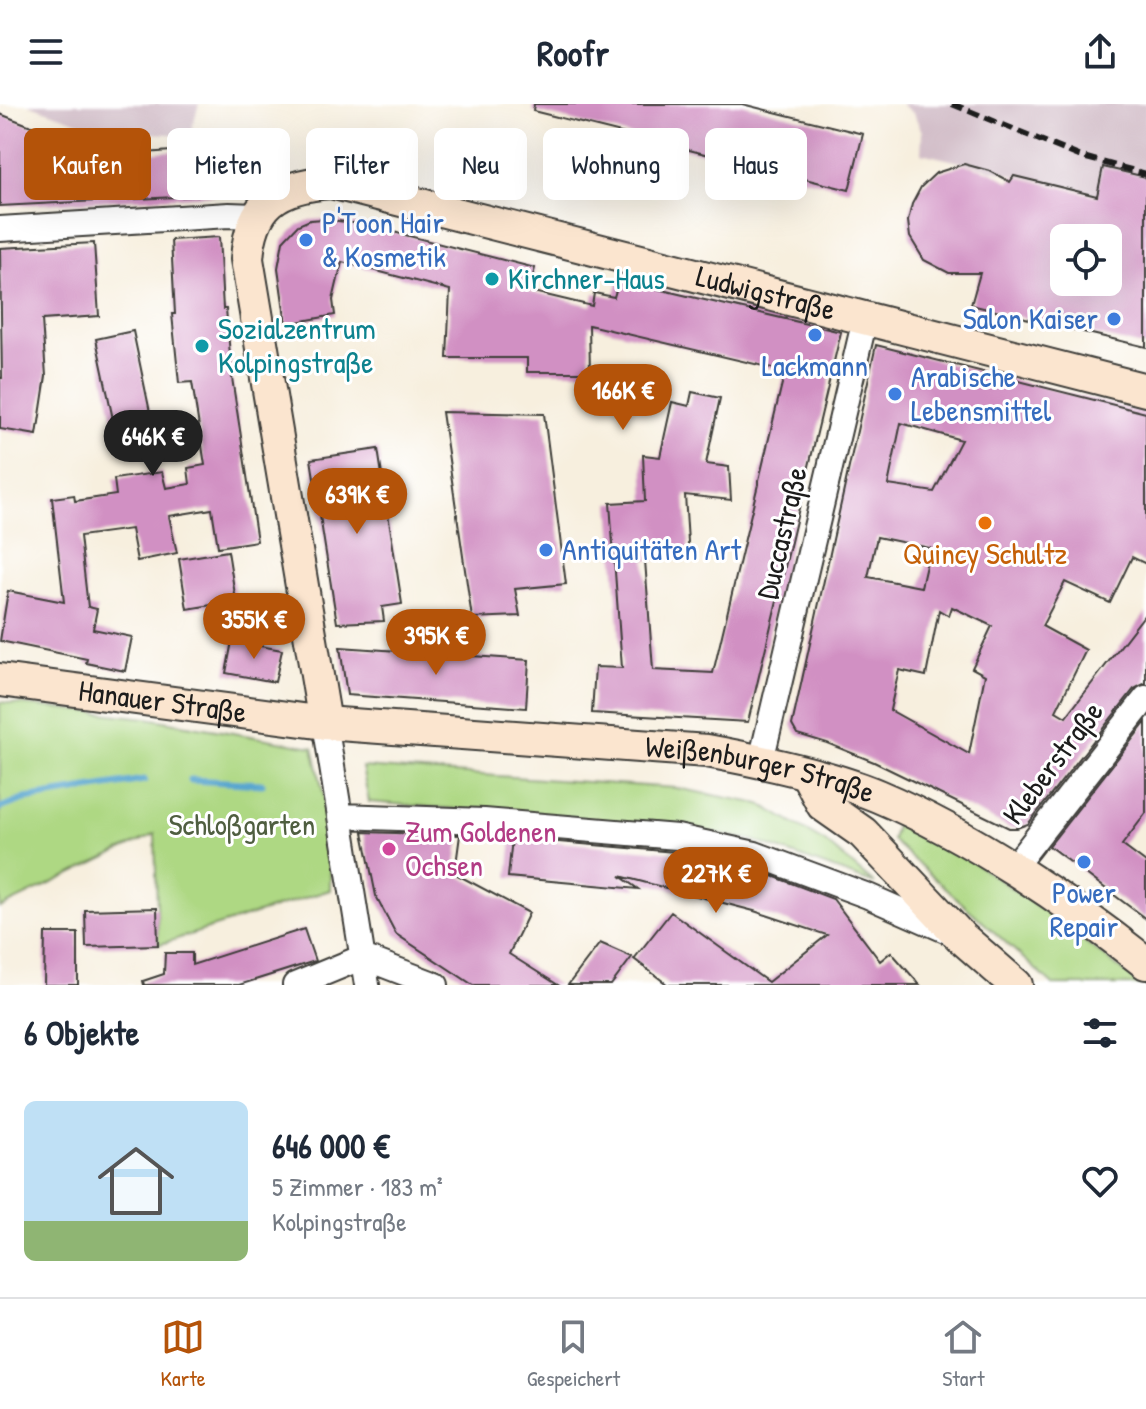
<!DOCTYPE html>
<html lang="de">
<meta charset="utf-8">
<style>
:root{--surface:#fff;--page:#f2f2f3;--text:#1f2937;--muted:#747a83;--line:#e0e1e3;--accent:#b45309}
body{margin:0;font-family:"Patrick Hand",sans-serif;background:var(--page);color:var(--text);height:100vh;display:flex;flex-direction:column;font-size:30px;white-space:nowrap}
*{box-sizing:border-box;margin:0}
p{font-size:26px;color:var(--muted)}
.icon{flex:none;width:44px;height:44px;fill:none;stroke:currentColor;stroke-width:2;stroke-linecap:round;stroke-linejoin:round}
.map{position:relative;height:881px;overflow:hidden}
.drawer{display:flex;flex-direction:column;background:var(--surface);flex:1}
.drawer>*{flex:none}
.guide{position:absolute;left:24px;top:24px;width:1098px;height:72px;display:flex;gap:16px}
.buttons{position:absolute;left:1050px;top:120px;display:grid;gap:16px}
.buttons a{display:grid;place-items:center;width:72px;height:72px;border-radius:12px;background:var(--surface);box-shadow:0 8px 32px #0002;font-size:40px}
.price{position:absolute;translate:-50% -68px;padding:0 18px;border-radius:28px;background:var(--accent);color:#fff;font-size:26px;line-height:52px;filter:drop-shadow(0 2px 4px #0008)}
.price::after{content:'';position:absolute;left:50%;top:48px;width:24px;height:18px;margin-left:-12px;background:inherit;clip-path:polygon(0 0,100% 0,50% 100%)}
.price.current{background:#222;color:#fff}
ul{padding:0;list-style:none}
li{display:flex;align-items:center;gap:24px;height:200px;padding:0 24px}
li span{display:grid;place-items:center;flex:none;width:224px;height:160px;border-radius:12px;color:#555}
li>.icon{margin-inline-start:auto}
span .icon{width:96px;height:96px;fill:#fffc;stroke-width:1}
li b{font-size:34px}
h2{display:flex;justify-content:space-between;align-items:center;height:96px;padding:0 24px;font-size:34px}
.chip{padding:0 28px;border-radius:12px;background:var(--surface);box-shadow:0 8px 32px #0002;font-size:28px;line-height:72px}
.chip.current{background:var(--accent);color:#fff}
header{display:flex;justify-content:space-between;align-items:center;height:104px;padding:0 24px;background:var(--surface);font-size:36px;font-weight:700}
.dock{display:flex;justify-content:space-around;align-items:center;height:112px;border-top:2px solid var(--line);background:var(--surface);font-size:22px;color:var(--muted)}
.dock a{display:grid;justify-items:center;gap:4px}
.dock .current{color:var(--accent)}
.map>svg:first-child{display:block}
</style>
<header><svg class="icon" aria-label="menu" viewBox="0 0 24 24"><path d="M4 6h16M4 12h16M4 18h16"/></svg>Roofr<svg class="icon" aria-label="share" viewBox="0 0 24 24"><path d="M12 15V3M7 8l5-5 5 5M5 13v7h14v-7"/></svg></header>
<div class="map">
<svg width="1146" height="881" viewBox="0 0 1146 881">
<rect width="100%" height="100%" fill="#fff"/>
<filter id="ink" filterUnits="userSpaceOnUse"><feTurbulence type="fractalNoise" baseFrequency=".0125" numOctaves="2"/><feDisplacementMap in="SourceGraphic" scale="16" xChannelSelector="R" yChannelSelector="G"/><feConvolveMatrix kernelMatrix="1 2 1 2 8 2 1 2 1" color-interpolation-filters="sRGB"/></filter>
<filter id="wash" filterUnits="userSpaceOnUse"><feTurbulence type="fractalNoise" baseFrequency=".006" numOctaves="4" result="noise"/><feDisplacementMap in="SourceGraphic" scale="32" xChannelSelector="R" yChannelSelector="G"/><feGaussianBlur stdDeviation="1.8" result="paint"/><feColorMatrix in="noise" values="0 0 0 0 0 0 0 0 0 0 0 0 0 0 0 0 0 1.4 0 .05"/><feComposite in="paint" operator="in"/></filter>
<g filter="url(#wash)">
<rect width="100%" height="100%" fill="#f7efde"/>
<path fill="#d2bdc8" d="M 28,0 L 199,0 L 190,31 L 103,27 Z
M 901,0 L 1146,0 L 1146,102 L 921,49 L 922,28 L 914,10 Z"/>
<path fill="#aed883" stroke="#657a50" stroke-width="2" d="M 0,598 L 147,614 L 313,643 L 331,724 L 330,786 L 158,841 L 155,730 L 0,804 Z
M 362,663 L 676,684 L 760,700 L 825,738 L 875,780 L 753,736 L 677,723 L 369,698 Z
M 898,715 L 964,752 L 1046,808 L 1141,881 L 1053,881 L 892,736 Z"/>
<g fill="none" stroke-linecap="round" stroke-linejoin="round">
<path stroke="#54a4ce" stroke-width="7" d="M 191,676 L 262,680
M 0,704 L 25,695 L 144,676"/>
</g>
<g id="blocks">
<path fill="#d190c3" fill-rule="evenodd" d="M 534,0 L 742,0 L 863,30 L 849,86 L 533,7 Z
M 0,10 L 39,25 L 38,38 L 131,50 L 212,44 L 215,91 L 0,102 Z
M 964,60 L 990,67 L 1010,78 L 1014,72 L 1097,92 L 1103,63 L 1146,73 L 1146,243 L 971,201 L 980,169 L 949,169 L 924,156 L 910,133 L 908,117 L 912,100 L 921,83 L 936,69 ZM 1064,134 L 1108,134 L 1108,178 L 1064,178 Z
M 324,115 L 366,121 L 535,164 L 529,187 L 592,202 L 594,189 L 614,193 L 619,176 L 841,228 L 748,618 L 592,609 L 595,563 L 622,564 L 610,399 L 645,397 L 643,351 L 660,353 L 672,298 L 689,302 L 692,288 L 720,294 L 706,360 L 729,363 L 731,396 L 685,391 L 689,454 L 645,456 L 653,566 L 713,569 L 785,267 L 589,221 L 590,268 L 527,268 L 527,254 L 447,254 L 450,186 L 342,158 L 333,196 L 335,211 L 286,220 L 278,164 L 283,137 L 298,121 L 310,116 Z
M 219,133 L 223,205 L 226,205 L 232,274 L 257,437 L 218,443 L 212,405 L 169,412 L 177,449 L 137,457 L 131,425 L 80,432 L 88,503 L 97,505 L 93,525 L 132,533 L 125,567 L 86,559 L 87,555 L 0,537 L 8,487 L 64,498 L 52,394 L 74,391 L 75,397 L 116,391 L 114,375 L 162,368 L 166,384 L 190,380 L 188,364 L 205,361 L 192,278 L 179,279 L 172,210 L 175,210 L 171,136 Z
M 94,139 L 99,212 L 42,216 L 46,272 L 37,331 L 0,325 L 0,274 L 2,274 L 0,144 Z
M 133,227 L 151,313 L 114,320 L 96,235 Z
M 876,241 L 1146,309 L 1146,460 L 1132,453 L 1110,499 L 1065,478 L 1042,522 L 1086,546 L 1056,607 L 1066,613 L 1146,509 L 1146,579 L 1134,585 L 1028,720 L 1017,724 L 1009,724 L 874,658 L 827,639 L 797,630 L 792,621 ZM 901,319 L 961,336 L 934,388 L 888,381 ZM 877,433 L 930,444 L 921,483 L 868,473 ZM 952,503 L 992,522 L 972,564 L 985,571 L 969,650 L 890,606 L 899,566 L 926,572 L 939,506 L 949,512 Z
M 442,308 L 544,310 L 566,480 L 515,485 L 520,512 L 472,514 Z
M 378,345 L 402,500 L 382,503 L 384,517 L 337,519 L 311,355 Z
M 228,447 L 236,497 L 187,505 L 179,455 Z
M 232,537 L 282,546 L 275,578 L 226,569 Z
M 340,543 L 529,556 L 526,604 L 347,591 Z
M 1146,618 L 1146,709 L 1122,741 L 1146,759 L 1146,815 L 1049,742 Z
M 363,728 L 460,731 L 455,768 L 450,767 L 529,809 L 509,850 L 558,881 L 473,881 L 396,830 L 376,792 Z
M 512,734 L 675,748 L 751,764 L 833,795 L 880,857 L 891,848 L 920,881 L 668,881 L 634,855 L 671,808 L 768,878 L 827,831 L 754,807 L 620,772 L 638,785 L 508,773 Z
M 157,804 L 158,841 L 86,843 L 85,806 Z
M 304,825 L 315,857 L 239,881 L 144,881 L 143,877 L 164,870 L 165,849 L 192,849 L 192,861 Z
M 45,829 L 78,829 L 78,881 L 44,881 Z
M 600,839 L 632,853 L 611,881 L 568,881 Z"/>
</g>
</g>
<g filter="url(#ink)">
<use href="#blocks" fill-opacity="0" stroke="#3d3c39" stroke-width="2"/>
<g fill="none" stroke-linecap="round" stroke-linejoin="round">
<g stroke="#3d3c39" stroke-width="28">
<path id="street" d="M 0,125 L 229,111 L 256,112
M 325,619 L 367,881
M 761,657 L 865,215
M 341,712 L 484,717 L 677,733 L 755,750 L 868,792 L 952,829
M 1012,765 L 1146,594
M 363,853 L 436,881
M 295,881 L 363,853"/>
</g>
<g stroke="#3d3c39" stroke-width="36">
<g id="secondary">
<path id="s1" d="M 0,576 L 325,619 L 707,647 C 761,657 828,671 878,692 C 970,731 1068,797 1146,859"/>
<path id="s2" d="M 325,619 L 247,155 C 251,99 277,82 331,78 L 1146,286"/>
<path d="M 807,670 L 823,701 L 863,729 L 961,833 L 1016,881"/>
</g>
</g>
<use href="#street" stroke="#fff" stroke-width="24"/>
<use href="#secondary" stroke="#fbe5cf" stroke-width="32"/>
<path stroke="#1c1c1c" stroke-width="6" stroke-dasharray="12 6" stroke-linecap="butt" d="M 952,0 L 1079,52 L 1146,70"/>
</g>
</g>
<g fill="#3f7fe0" stroke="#fff" stroke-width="3">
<circle cx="306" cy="136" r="8"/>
<circle cx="1114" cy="215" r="8"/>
<circle cx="815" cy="231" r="8"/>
<circle cx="895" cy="290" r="8"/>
<circle cx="546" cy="446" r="8"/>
<circle cx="1084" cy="758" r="8"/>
</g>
<g fill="#0f9aa8" stroke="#fff" stroke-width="3">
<circle cx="492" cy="175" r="8"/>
<circle cx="202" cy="242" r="8"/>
</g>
<circle fill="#e8710a" stroke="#fff" stroke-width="3" cx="985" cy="419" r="8"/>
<circle fill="#d1479c" stroke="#fff" stroke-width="3" cx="389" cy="745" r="8"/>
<g text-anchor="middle" stroke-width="6" stroke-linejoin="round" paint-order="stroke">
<g font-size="30" fill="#366cbe" stroke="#fff" text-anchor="start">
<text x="322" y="129">P'Toon Hair<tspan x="322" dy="34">&amp; Kosmetik</tspan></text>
<text x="1098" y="225" text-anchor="end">Salon Kaiser</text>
<text x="815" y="272" text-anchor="middle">Lackmann</text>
<text x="911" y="283">Arabische<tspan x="911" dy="34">Lebensmittel</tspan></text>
<text x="562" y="456">Antiquitäten Art</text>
<text x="1084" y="799" text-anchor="middle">Power<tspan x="1084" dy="34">Repair</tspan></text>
</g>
<g font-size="30" fill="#0d838f" stroke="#fff" text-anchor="start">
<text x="508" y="185">Kirchner-Haus</text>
<text x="218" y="235">Sozialzentrum<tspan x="218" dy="34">Kolpingstraße</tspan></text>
</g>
<g font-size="30" fill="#1c1c1c" stroke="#fff">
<text dy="10" stroke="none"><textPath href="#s2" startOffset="1048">Ludwigstraße</textPath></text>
<text transform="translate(782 429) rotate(-77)" y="10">Duccastraße</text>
<text dy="10" stroke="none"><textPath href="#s1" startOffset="164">Hanauer Straße</textPath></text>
<text transform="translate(1053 659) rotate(-53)" y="10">Kleberstraße</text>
<text dy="10" stroke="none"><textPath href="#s1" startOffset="766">Weißenburger Straße</textPath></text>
</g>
<g font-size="30" fill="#c56008" stroke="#fff">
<text x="985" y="460">Quincy Schultz</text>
</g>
<g font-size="30" fill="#4f5e40" stroke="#fff">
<text x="242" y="731">Schloßgarten</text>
</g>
<g font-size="30" fill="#b23c85" stroke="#fff" text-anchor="start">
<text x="405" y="738">Zum Goldenen<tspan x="405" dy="34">Ochsen</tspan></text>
</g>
</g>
</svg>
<div class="buttons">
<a><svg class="icon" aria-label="locate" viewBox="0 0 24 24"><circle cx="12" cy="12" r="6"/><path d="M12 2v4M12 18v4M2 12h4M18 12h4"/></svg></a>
</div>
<b class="price" style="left:623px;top:328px">166K €</b>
<b class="price current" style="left:153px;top:374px">646K €</b>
<b class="price" style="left:357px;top:432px">639K €</b>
<b class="price" style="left:254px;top:557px">355K €</b>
<b class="price" style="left:436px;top:573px">395K €</b>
<b class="price" style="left:716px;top:811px">227K €</b>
<div class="guide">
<a class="chip current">Kaufen</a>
<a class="chip">Mieten</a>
<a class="chip">Filter</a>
<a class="chip">Neu</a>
<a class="chip">Wohnung</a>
<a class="chip">Haus</a>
</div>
</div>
<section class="drawer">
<h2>6 Objekte<svg class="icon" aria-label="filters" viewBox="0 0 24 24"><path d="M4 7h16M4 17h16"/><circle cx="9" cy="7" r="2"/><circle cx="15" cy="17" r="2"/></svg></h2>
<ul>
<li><span style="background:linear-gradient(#bfe0f5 75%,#8fb573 0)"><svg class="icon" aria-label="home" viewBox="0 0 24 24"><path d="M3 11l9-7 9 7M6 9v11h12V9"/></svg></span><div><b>646 000 €</b><p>5 Zimmer · 183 m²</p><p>Kolpingstraße</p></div><svg class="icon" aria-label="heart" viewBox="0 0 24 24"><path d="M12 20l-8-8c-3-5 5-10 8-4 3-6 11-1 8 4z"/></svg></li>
</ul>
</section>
<nav class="dock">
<a class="current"><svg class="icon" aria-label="map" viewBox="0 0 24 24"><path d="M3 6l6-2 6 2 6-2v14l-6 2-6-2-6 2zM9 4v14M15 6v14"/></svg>Karte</a>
<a><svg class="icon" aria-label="saved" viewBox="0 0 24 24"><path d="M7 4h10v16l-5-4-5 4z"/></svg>Gespeichert</a>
<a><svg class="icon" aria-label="home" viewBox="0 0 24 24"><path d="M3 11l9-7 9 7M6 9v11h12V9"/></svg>Start</a>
</nav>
